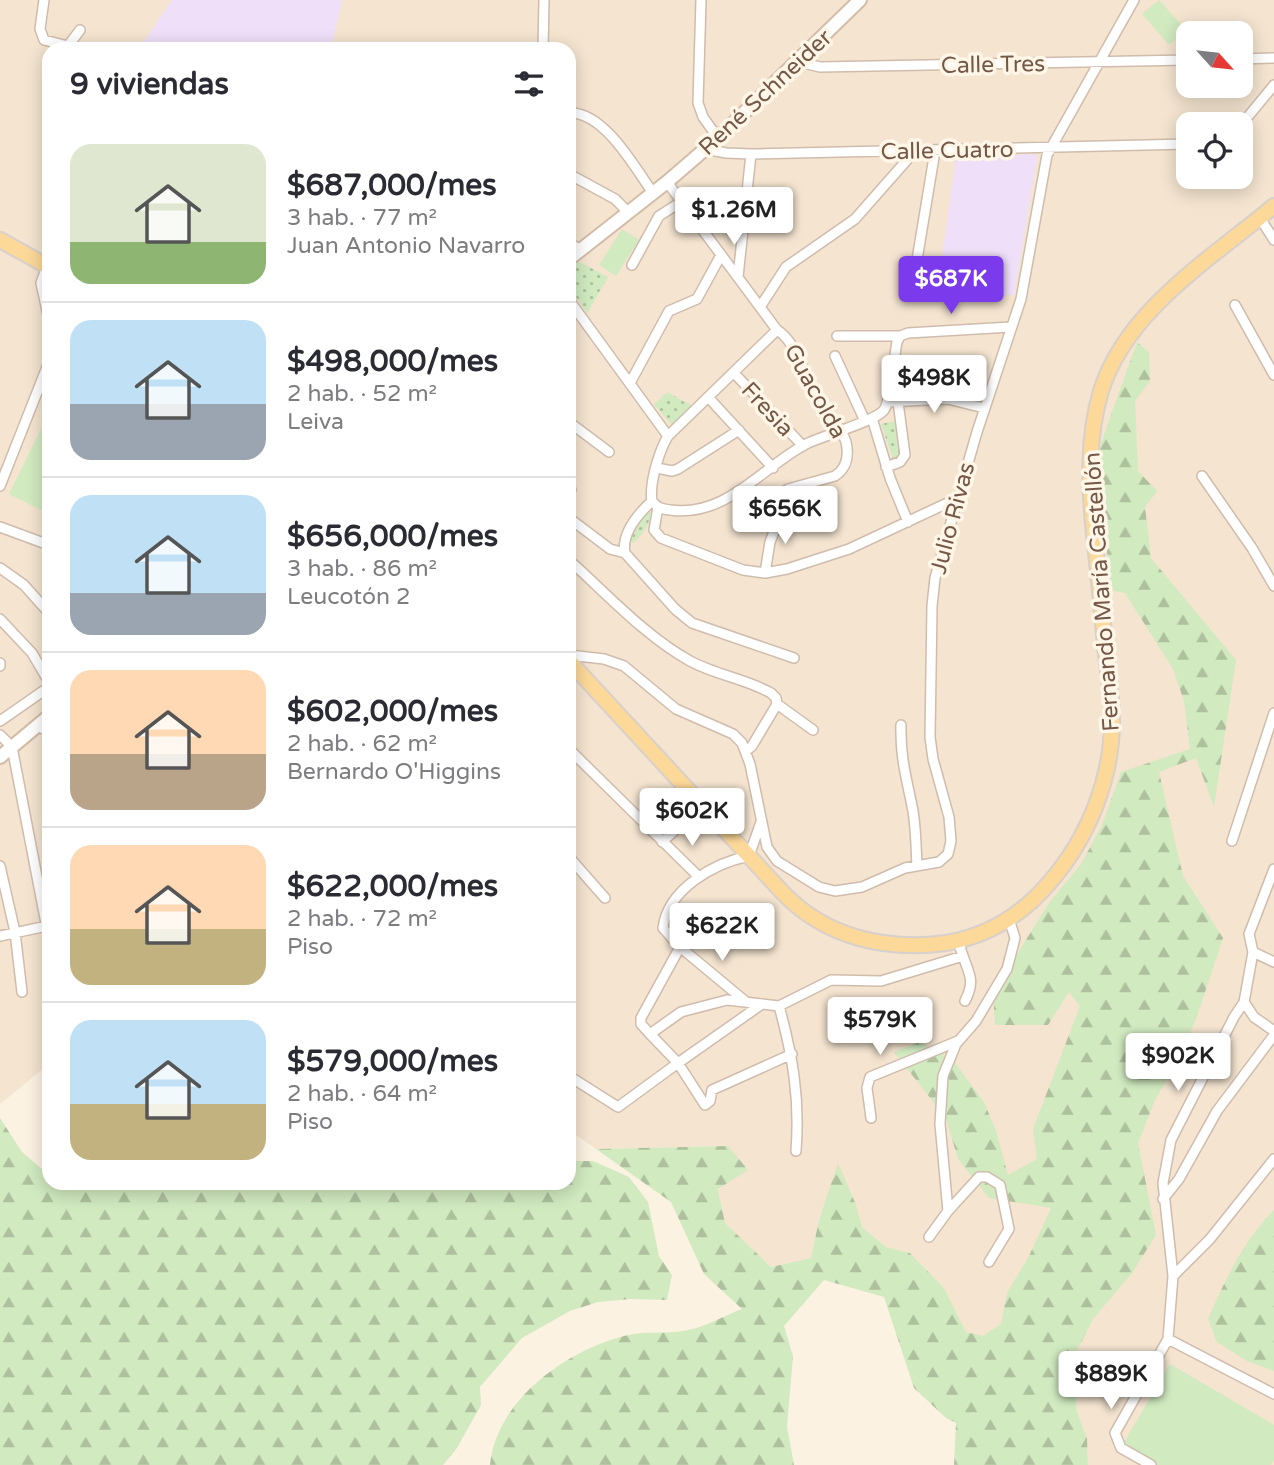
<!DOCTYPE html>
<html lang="es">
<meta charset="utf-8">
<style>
:root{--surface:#fff;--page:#f2f2f3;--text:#2b2b33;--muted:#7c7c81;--line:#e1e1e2;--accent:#7c3aed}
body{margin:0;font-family:"Varela Round",sans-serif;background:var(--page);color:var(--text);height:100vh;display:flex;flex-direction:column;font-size:26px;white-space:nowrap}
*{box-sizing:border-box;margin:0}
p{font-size:23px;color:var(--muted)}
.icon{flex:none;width:38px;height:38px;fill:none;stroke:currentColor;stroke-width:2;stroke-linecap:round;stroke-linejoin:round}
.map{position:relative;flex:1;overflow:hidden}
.drawer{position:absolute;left:42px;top:42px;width:534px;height:1148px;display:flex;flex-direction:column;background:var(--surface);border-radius:21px;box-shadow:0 4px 18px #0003}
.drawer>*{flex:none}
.needle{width:46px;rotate:117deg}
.fabs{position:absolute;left:1176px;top:21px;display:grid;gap:14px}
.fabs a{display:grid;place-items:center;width:77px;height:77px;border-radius:14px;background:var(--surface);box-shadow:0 4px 18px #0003;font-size:35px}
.price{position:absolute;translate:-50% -60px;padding:0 16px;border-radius:7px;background:#fff;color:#222;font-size:23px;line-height:46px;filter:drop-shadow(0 2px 4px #0008)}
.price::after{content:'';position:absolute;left:50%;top:42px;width:21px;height:16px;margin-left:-10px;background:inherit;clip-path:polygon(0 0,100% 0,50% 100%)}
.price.active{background:var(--accent);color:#fff}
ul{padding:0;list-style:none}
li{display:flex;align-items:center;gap:21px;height:175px;padding:0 28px}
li+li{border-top:2px solid var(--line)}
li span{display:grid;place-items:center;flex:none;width:196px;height:140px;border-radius:21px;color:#555}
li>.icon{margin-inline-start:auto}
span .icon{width:84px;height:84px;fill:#fffc;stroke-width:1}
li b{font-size:30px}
h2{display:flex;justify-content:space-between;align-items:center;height:84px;padding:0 28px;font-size:30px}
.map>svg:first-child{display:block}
</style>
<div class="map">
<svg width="1274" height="1465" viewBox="0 0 1274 1465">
<defs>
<pattern id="grass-dots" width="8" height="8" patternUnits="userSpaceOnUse" patternTransform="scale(1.75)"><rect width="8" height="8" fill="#d1eac0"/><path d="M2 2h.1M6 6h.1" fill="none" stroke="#aec09e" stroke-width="1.8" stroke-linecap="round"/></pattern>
<pattern id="forest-firs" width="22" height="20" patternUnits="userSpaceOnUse" patternTransform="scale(1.75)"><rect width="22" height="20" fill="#d1eac0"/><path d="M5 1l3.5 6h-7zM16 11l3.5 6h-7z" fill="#aec09e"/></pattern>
</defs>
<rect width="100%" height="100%" fill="#fcf2e2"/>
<path fill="#f4e4d0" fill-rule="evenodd" d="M 0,0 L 1274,0 L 1274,1465 L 1088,1465 L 1087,1438 L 1077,1412 L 1072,1378 L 983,1337 L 966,1332 L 944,1288 L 910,1253 L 886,1247 L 862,1227 L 838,1165 L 819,1220 L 811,1258 L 771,1267 L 725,1223 L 718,1189 L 728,1146 L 596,1149 L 569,1130 L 569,49 L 49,49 L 49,1064 L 0,1104 ZM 1188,33 L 1241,33 L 1241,86 L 1188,86 ZM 1188,124 L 1241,124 L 1241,177 L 1188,177 Z"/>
<path fill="#efdff8" d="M 172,0 L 342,0 L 331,49 L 139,49 Z
M 1036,154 L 1037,158 L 1014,295 L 936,298 L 956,158 Z"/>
<path fill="url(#grass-dots)" d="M 576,260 L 608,277 L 587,313 L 569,287 L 569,267 Z
M 667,392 L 693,406 L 672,425 L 654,405 Z
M 896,421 L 903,456 L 893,459 L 881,424 Z
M 647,512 L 651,512 C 649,525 643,535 633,543 L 630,539 Z"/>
<path fill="url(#forest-firs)" d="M 1137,342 L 1149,352 L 1150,381 L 1135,401 L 1138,471 L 1157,491 L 1145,507 L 1151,558 L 1236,660 L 1214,807 L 1196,758 L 1159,772 L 1183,876 L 1223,938 L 1197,1016 L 1180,1057 L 1155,1100 L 1138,1143 L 1156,1235 L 1132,1273 L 1093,1319 L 1072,1360 L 1077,1412 L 1087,1438 L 1088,1465 L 954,1465 L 956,1423 L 946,1418 L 914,1388 L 884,1297 L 824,1280 L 784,1326 L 793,1356 L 787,1427 L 794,1465 L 490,1465 C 496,1401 565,1351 624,1336 C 644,1330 667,1335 688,1330 C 706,1327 725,1315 742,1309 L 704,1274 L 671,1202 L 596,1149 L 728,1146 L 748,1170 L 718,1189 L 725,1223 L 771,1267 L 811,1258 L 819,1220 L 838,1163 L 856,1205 L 862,1227 L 886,1247 L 910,1253 L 944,1288 L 966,1332 L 983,1336 L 1001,1324 L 1007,1293 L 1029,1256 L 1051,1208 L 989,1198 L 958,1159 L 946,1118 L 894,1052 L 920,1042 L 952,1059 L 984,1102 L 996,1131 L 1008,1175 L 1037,1159 L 1033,1129 L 1080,1006 L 1069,992 L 1048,1025 L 995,1025 L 993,993 L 1049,903 L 1081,864 L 1102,825 L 1121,772 L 1190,749 L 1184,701 L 1173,669 L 1125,593 L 1114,591 L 1110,580 L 1101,496 L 1100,446 Z
M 0,1118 L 22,1152 L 49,1175 L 49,1183 L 60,1184 L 483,1183 L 484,1186 L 490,1183 L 569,1183 L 569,1161 L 593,1161 L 629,1177 L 648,1202 L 659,1256 L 672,1275 L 667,1300 L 631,1299 L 598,1302 L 570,1311 L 522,1338 L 480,1387 L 481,1405 L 457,1448 L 443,1465 L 0,1465 Z
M 1274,1210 L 1274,1371 L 1247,1361 L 1217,1342 L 1208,1319 C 1225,1280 1244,1240 1274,1210 Z"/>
<path fill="#d1eac0" d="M 1159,0 L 1186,30 L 1169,45 L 1142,14 Z
M 622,229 L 639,240 L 616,276 L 599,265 Z
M 49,413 L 49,514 L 9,494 Z
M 1170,1364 L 1274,1425 L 1274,1460 L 1271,1465 L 1155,1465 L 1122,1446 Z"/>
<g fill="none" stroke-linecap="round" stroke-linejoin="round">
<g stroke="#d0bcac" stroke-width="12">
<path id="street" d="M 44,0 L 40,29 L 44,40 L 68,46 L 80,30
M 701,0 L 698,103 L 703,117 L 718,138
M 543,49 L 544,0
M 1241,59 L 1274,58
M 799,62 L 820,67 L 1188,60
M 569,113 C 604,111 635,168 653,193
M 1241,125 L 1274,85
M 706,149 L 726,153 L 751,154 L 1188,144
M 569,174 L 615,199 L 628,212
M 667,182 L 777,330 C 798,342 807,385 821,406 C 828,417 842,428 846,442 C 849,455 847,468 835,476 L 788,489 L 767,502
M 1260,218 L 1274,240
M 569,243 L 581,250
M 632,265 L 659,216 L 681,202
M 47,266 L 41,283 L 49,320
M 738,277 L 751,154
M 911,296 L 935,151
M 569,300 L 668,436
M 1235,305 L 1274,375
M 760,307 L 786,267 L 855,219 L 914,152
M 837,336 L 900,336 L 908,333 L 1011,327
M 835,356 L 865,421
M 734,373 L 803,446
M 630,383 L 669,311 L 697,299 L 721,255
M 708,397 L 773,468
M 887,402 L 948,399 L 984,408
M 872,418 L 890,478 L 908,522
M 569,422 L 609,452
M 886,467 L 900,462 L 905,455 L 898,402
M 657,468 L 672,471 L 678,469 L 739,430
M 1202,476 L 1252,548 L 1274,586
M 0,486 L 49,362
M 748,487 L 781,514 L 770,542 L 765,573
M 569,488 L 571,490
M 652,501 C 657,508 662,509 670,510 C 726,518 762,467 806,444 C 822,436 876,421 884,410 C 891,400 894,356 897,342 L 900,336
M 652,501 C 649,484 659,451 668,436 L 777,330
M 658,507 L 654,530 L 661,538 L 743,570 L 765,573 L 787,569 L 849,549 L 956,499
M 569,518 L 610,549 L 625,553
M 0,527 L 49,545
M 625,553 L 675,609 L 692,623 L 794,658
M 625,553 C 621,533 638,514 652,501
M 569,560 C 607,594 645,636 690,661 C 716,675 746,679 771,693 L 776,698 L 777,704 L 813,730
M 0,568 L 24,585 L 49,613
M 0,619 L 32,653 L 49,682
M 569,655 L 604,659 L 624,666 L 676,709 L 733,734 L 742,743 L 750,764 L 767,847 L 777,861 L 819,887 L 835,891 L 862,887 L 905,868 L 939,862 L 948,854 L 951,841 L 949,817 L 933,759 L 930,737 L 932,606 L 935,578 L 977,432 L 1021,299 L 1047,155 L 1134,0
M 0,663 L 0,666
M 0,721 L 49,687
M 38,725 L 49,733
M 901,725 C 900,758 907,780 913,811 C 916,829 916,848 917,866
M 0,735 L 12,747 L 49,939
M 569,749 L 699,877
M 746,751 L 752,746 L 777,704
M 1232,841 L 1274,713
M 662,842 L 702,806
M 569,857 L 605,898
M 0,866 L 15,932 L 22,992
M 0,936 L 47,926
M 1253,952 L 1274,962
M 963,956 C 970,976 975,981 965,1001
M 745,1001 L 680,947 L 663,928 C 668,889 714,863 749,856 L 761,822
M 1244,1002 L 1254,1017 L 1274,1031
M 762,1004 L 678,1063 L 705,1105 L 710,1101 L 712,1090 L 792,1054
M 779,1006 C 793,1057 800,1099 796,1151
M 650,1034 L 641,1024 L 641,1018 L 680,947
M 569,1076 L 618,1107 L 678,1063 L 650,1034 L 681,1012 L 727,1000 L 779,1006 L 831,980 L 881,981 L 963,956 L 958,941
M 871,1118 L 867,1088 L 870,1077 L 958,1041
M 1163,1199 L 1179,1179 L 1217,1111 L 1274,1035
M 948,1211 L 940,1124 L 943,1076 L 956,1044 L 976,1021 L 1007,969 L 1015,938 L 1009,919
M 929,1237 L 948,1211 L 979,1177 L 987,1177 L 1000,1185 L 1009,1229 L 989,1262
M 1173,1276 L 1210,1239 L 1274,1159
M 1168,1339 L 1274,1394
M 1151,1465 L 1121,1448 L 1115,1433 L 1168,1339 L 1173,1276 L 1163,1183 L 1171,1140 L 1234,1017 L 1244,1002 L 1253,952 L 1249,934 L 1274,869"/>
</g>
<g stroke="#d3bca8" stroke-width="16">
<path id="secondary" d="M 569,259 L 667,182 L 718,138 L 860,0
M 0,757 L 49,716"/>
</g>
<g stroke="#d8d0cc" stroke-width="18">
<path id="primary" d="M 0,240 L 49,267
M 569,661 L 784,894 C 827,938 887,951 946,943 C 988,936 1023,914 1050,882 C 1088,838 1112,779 1112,721 C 1112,696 1108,671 1105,646 C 1102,609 1098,571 1094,534 C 1089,486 1087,438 1101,391 C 1126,310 1212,258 1274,206"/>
</g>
<use href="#street" stroke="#fff" stroke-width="9"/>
<use href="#secondary" stroke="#fff" stroke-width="12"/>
<use href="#primary" stroke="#fcd899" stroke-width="14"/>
</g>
<g text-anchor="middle" stroke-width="7" stroke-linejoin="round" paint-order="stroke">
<g font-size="23" fill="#745848" stroke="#fff6e8">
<text transform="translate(993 64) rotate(-1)" y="8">Calle Tres</text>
<text transform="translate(765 92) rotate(-43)" y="8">René Schneider</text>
<text transform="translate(947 150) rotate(-1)" y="8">Calle Cuatro</text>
<text transform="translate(816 391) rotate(61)" y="8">Guacolda</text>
<text transform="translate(768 409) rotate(47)" y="8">Fresia</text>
<text transform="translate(952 518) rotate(-75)" y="8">Julio Rivas</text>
<text transform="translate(1101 592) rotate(-94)" y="8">Fernando María Castellón</text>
</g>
</g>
</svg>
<div class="fabs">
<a><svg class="needle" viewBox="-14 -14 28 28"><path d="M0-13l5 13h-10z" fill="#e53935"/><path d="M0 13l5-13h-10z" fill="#7c7c81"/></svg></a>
<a><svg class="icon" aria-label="locate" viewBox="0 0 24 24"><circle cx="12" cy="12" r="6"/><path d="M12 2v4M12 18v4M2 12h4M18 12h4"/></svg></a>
</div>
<b class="price" style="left:734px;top:247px">$1.26M</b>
<b class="price active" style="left:951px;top:316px">$687K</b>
<b class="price" style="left:934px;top:415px">$498K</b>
<b class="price" style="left:785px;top:546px">$656K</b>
<b class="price" style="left:692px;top:848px">$602K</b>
<b class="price" style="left:722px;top:963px">$622K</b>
<b class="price" style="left:880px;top:1057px">$579K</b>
<b class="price" style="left:1178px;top:1093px">$902K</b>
<b class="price" style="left:1111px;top:1411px">$889K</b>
<section class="drawer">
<h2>9 viviendas<svg class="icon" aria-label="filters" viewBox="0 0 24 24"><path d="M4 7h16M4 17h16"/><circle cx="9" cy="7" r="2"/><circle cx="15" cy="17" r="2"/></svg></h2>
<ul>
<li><span style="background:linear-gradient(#dfe7d0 70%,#8fb573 0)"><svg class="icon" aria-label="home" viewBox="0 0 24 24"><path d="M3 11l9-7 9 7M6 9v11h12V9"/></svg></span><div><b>$687,000/mes</b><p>3 hab. · 77 m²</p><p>Juan Antonio Navarro</p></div></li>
<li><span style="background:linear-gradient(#bfe0f5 60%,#9aa5b1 0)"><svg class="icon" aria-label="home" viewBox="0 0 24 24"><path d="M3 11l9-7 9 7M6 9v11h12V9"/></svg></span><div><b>$498,000/mes</b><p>2 hab. · 52 m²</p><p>Leiva</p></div></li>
<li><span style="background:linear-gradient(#bfe0f5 70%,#9aa5b1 0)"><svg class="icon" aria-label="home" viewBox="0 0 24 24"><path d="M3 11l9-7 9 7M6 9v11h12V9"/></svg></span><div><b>$656,000/mes</b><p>3 hab. · 86 m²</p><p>Leucotón 2</p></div></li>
<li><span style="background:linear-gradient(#ffd9b3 60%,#b9a48a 0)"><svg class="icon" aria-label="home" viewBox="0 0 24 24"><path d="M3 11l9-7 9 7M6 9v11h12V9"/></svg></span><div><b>$602,000/mes</b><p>2 hab. · 62 m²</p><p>Bernardo O'Higgins</p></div></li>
<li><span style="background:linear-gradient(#ffd9b3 60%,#c2b280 0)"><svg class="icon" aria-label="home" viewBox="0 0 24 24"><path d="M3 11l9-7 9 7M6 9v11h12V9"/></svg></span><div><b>$622,000/mes</b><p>2 hab. · 72 m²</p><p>Piso</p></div></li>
<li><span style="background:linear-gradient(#bfe0f5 60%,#c2b280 0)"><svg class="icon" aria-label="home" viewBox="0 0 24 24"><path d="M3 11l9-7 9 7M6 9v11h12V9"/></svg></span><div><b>$579,000/mes</b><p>2 hab. · 64 m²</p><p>Piso</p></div></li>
</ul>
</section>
</div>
